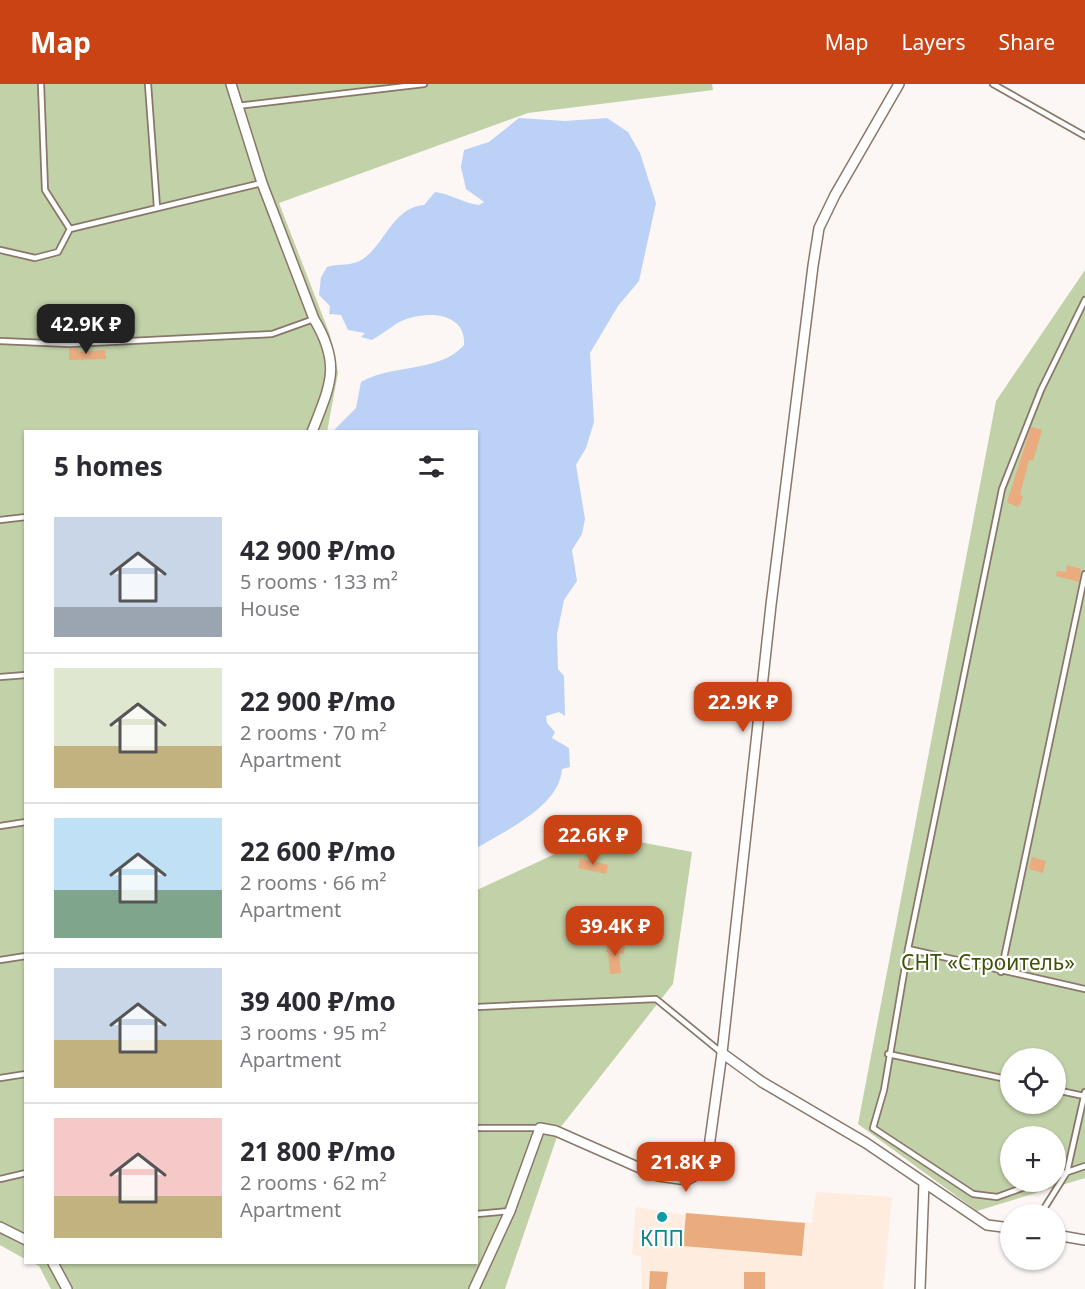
<!DOCTYPE html>
<meta charset="utf-8">
<style>
:root{--surface:#fff;--page:#f2f2f3;--text:#2b2b33;--muted:#7c7c81;--line:#e1e1e2;--accent:#ca4314}
body{margin:0;font-family:"Noto Sans",sans-serif;background:var(--page);color:var(--text);height:100vh;display:flex;flex-direction:column;font-size:22px;white-space:nowrap}
*{box-sizing:border-box;margin:0}
p{font-size:20px;color:var(--muted)}
.icon{flex:none;width:33px;height:33px;fill:none;stroke:currentColor;stroke-width:2;stroke-linecap:round;stroke-linejoin:round}
.map{position:relative;flex:1;overflow:hidden}
.sheet{position:absolute;left:24px;top:346px;width:454px;height:834px;display:flex;flex-direction:column;background:var(--surface);border-radius:0px;box-shadow:0 2px 4px #0004}
.sheet>*{flex:none}
.controls{position:absolute;left:1000px;top:964px;display:grid;gap:12px}
.controls a{display:grid;place-items:center;width:66px;height:66px;border-radius:50%;background:var(--surface);box-shadow:0 2px 4px #0004;font-size:30px}
.price{position:absolute;translate:-50% -51px;padding:0 14px;border-radius:12px;background:var(--accent);color:#fff;font-size:20px;line-height:39px;filter:drop-shadow(0 2px 3px #0008)}
.price::after{content:'';position:absolute;left:50%;top:36px;width:18px;height:14px;margin-left:-9px;background:inherit;clip-path:polygon(0 0,100% 0,50% 100%)}
.price.active{background:#222;color:#fff}
ul{padding:0;list-style:none}
li{display:flex;align-items:center;gap:18px;height:150px;padding:0 30px}
li+li{border-top:2px solid var(--line)}
li span{display:grid;place-items:center;flex:none;width:168px;height:120px;border-radius:0px;color:#555}
li>.icon{margin-inline-start:auto}
span .icon{width:72px;height:72px;fill:#fffc;stroke-width:1}
li b{font-size:26px}
h2{display:flex;justify-content:space-between;align-items:center;height:72px;padding:0 30px;font-size:26px}
header{display:flex;align-items:center;gap:36px;box-sizing:border-box;height:84px;padding:0 30px;background:var(--accent);color:#fff}
header strong{font-size:28px}
nav{display:flex;gap:33px;margin-inline-start:auto;font-size:21px}
.map>svg:first-child{display:block}
</style>
<header>
<strong>Map</strong>
<nav><a>Map</a><a>Layers</a><a>Share</a></nav>
</header>
<div class="map">
<svg width="1085" height="1205" viewBox="0 0 1085 1205">
<rect width="100%" height="100%" fill="#fcf7f4"/>
<path fill="#feecdf" d="M 816,1108 L 892,1113 L 883,1205 L 642,1205 L 641,1173 L 632,1170 L 636,1123 L 684,1131 L 686,1129 L 812,1139 Z"/>
<path fill="#c1d1a8" fill-rule="evenodd" d="M 0,0 L 712,0 L 713,6 L 528,29 L 279,119 L 330,251 L 338,289 L 327,348 L 26,348 L 25,1175 L 0,1161 Z
M 1085,186 L 1085,1094 L 977,1127 L 858,1040 L 996,317 ZM 1011,975 L 1056,975 L 1056,1020 L 1011,1020 ZM 1011,1053 L 1056,1053 L 1056,1098 L 1011,1098 Z
M 598,750 L 692,768 L 673,900 L 560,1044 L 505,1205 L 51,1205 L 39,1182 L 33,1179 L 477,1179 L 477,806 Z"/>
<path fill="#bcd1f6" d="M 519,34 L 565,37 L 607,34 L 628,48 L 640,69 L 656,119 L 639,197 L 618,222 L 590,269 L 594,338 L 586,364 L 576,381 L 585,435 L 582,450 L 572,466 L 577,497 L 564,516 L 557,550 L 558,585 L 564,592 L 565,632 L 559,628 L 546,632 L 547,639 L 555,648 L 552,654 L 569,664 L 570,683 L 562,685 C 560,722 505,747 477,764 L 477,348 L 332,348 L 356,324 L 361,298 C 391,280 440,289 464,261 C 467,225 418,226 396,240 C 388,245 381,251 372,256 L 361,253 L 365,249 L 348,246 L 341,231 L 329,230 L 330,222 L 319,211 L 321,193 L 327,183 C 339,179 351,183 363,175 C 386,159 392,124 424,121 L 435,108 C 451,110 463,119 479,121 L 484,118 L 466,105 L 461,83 L 464,66 L 489,58 Z"/>
<path fill="#eaac7e" d="M 69,264 L 78,264 L 79,268 L 105,266 L 106,275 L 69,276 Z
M 1031,343 L 1042,346 L 1033,377 L 1029,376 L 1020,411 L 1023,412 L 1020,421 L 1017,423 L 1007,418 Z
M 1067,481 L 1081,485 L 1079,498 L 1056,492 L 1057,487 L 1066,488 Z
M 1032,773 L 1046,777 L 1043,789 L 1029,785 Z
M 580,774 L 608,781 L 606,790 L 578,784 Z
M 607,859 L 625,861 L 624,870 L 619,869 L 621,889 L 610,890 L 608,868 L 606,868 Z
M 686,1129 L 805,1139 L 802,1172 L 683,1162 Z
M 650,1187 L 668,1188 L 666,1205 L 649,1205 Z
M 744,1188 L 765,1188 L 765,1205 L 744,1205 Z"/>
<g fill="none" stroke-linecap="round" stroke-linejoin="round">
<g stroke="#8b7769" stroke-width="8">
<path id="lane" d="M 41,0 L 45,106 L 70,145
M 148,0 L 157,123
M 993,0 L 1085,52
M 237,22 L 424,0
M 0,166 L 35,174 L 58,168 L 70,145 L 262,99
M 0,257 L 70,260 L 272,250 L 314,235
M 0,436 L 26,433
M 0,593 L 26,591
M 0,742 L 26,738
M 908,865 L 1085,905
M 0,876 L 26,872
M 1001,888 L 1085,490
M 477,923 L 656,915 L 722,969
M 888,970 L 1011,996
M 0,994 L 26,990
M 1056,1006 L 1084,1012
M 477,1044 L 540,1044
M 1056,1092 L 1085,1082
M 0,1095 L 26,1089
M 1039,1098 L 997,1113 L 973,1110 L 873,1044 L 884,1006 L 908,865 L 1002,405 L 1041,306 L 1085,216
M 477,1130 L 510,1127
M 1040,1131 L 1067,1088 L 1085,1008"/>
</g>
<g stroke="#8b7769" stroke-width="12">
<path id="street" d="M 231,0 L 262,99 L 314,235 C 342,282 330,301 312,348
M 899,0 L 835,111 L 819,144 L 813,182 L 771,521 L 722,969 L 762,998 L 866,1059 L 987,1141 L 1011,1144
M 0,1143 L 26,1156
M 1056,1151 L 1085,1156
M 53,1179 L 67,1205
M 474,1205 L 510,1127 L 540,1044 L 556,1047 L 658,1092 L 687,1096 L 706,1085 L 722,969
M 920,1205 L 924,1099"/>
</g>
<use href="#lane" stroke="#fff" stroke-width="4.5"/>
<use href="#street" stroke="#fff" stroke-width="9"/>
</g>
<circle fill="#0f9aa8" stroke="#fff" stroke-width="2" cx="662" cy="1133" r="6"/>
<g text-anchor="middle" stroke-width="4.5" stroke-linejoin="round" paint-order="stroke">
<g font-size="21" fill="#3d5204" stroke="#fff">
<text x="988" y="886">СНТ «Строитель»</text>
</g>
<g font-size="21" fill="#0d838f" stroke="#fff">
<text x="662" y="1162">КПП</text>
</g>
</g>
</svg>
<div class="controls">
<a><svg class="icon" aria-label="locate" viewBox="0 0 24 24"><circle cx="12" cy="12" r="6"/><path d="M12 2v4M12 18v4M2 12h4M18 12h4"/></svg></a>
<a>+</a>
<a>−</a>
</div>
<b class="price active" style="left:86px;top:271px">42.9K ₽</b>
<b class="price" style="left:743px;top:649px">22.9K ₽</b>
<b class="price" style="left:593px;top:782px">22.6K ₽</b>
<b class="price" style="left:615px;top:873px">39.4K ₽</b>
<b class="price" style="left:686px;top:1109px">21.8K ₽</b>
<section class="sheet">
<h2>5 homes<svg class="icon" aria-label="filters" viewBox="0 0 24 24"><path d="M4 7h16M4 17h16"/><circle cx="9" cy="7" r="2"/><circle cx="15" cy="17" r="2"/></svg></h2>
<ul>
<li><span style="background:linear-gradient(#c9d6e8 75%,#9aa5b1 0)"><svg class="icon" aria-label="home" viewBox="0 0 24 24"><path d="M3 11l9-7 9 7M6 9v11h12V9"/></svg></span><div><b>42 900 ₽/mo</b><p>5 rooms · 133 m²</p><p>House</p></div></li>
<li><span style="background:linear-gradient(#dfe7d0 65%,#c2b280 0)"><svg class="icon" aria-label="home" viewBox="0 0 24 24"><path d="M3 11l9-7 9 7M6 9v11h12V9"/></svg></span><div><b>22 900 ₽/mo</b><p>2 rooms · 70 m²</p><p>Apartment</p></div></li>
<li><span style="background:linear-gradient(#bfe0f5 60%,#7fa58c 0)"><svg class="icon" aria-label="home" viewBox="0 0 24 24"><path d="M3 11l9-7 9 7M6 9v11h12V9"/></svg></span><div><b>22 600 ₽/mo</b><p>2 rooms · 66 m²</p><p>Apartment</p></div></li>
<li><span style="background:linear-gradient(#c9d6e8 60%,#c2b280 0)"><svg class="icon" aria-label="home" viewBox="0 0 24 24"><path d="M3 11l9-7 9 7M6 9v11h12V9"/></svg></span><div><b>39 400 ₽/mo</b><p>3 rooms · 95 m²</p><p>Apartment</p></div></li>
<li><span style="background:linear-gradient(#f6c9c9 65%,#c2b280 0)"><svg class="icon" aria-label="home" viewBox="0 0 24 24"><path d="M3 11l9-7 9 7M6 9v11h12V9"/></svg></span><div><b>21 800 ₽/mo</b><p>2 rooms · 62 m²</p><p>Apartment</p></div></li>
</ul>
</section>
</div>
